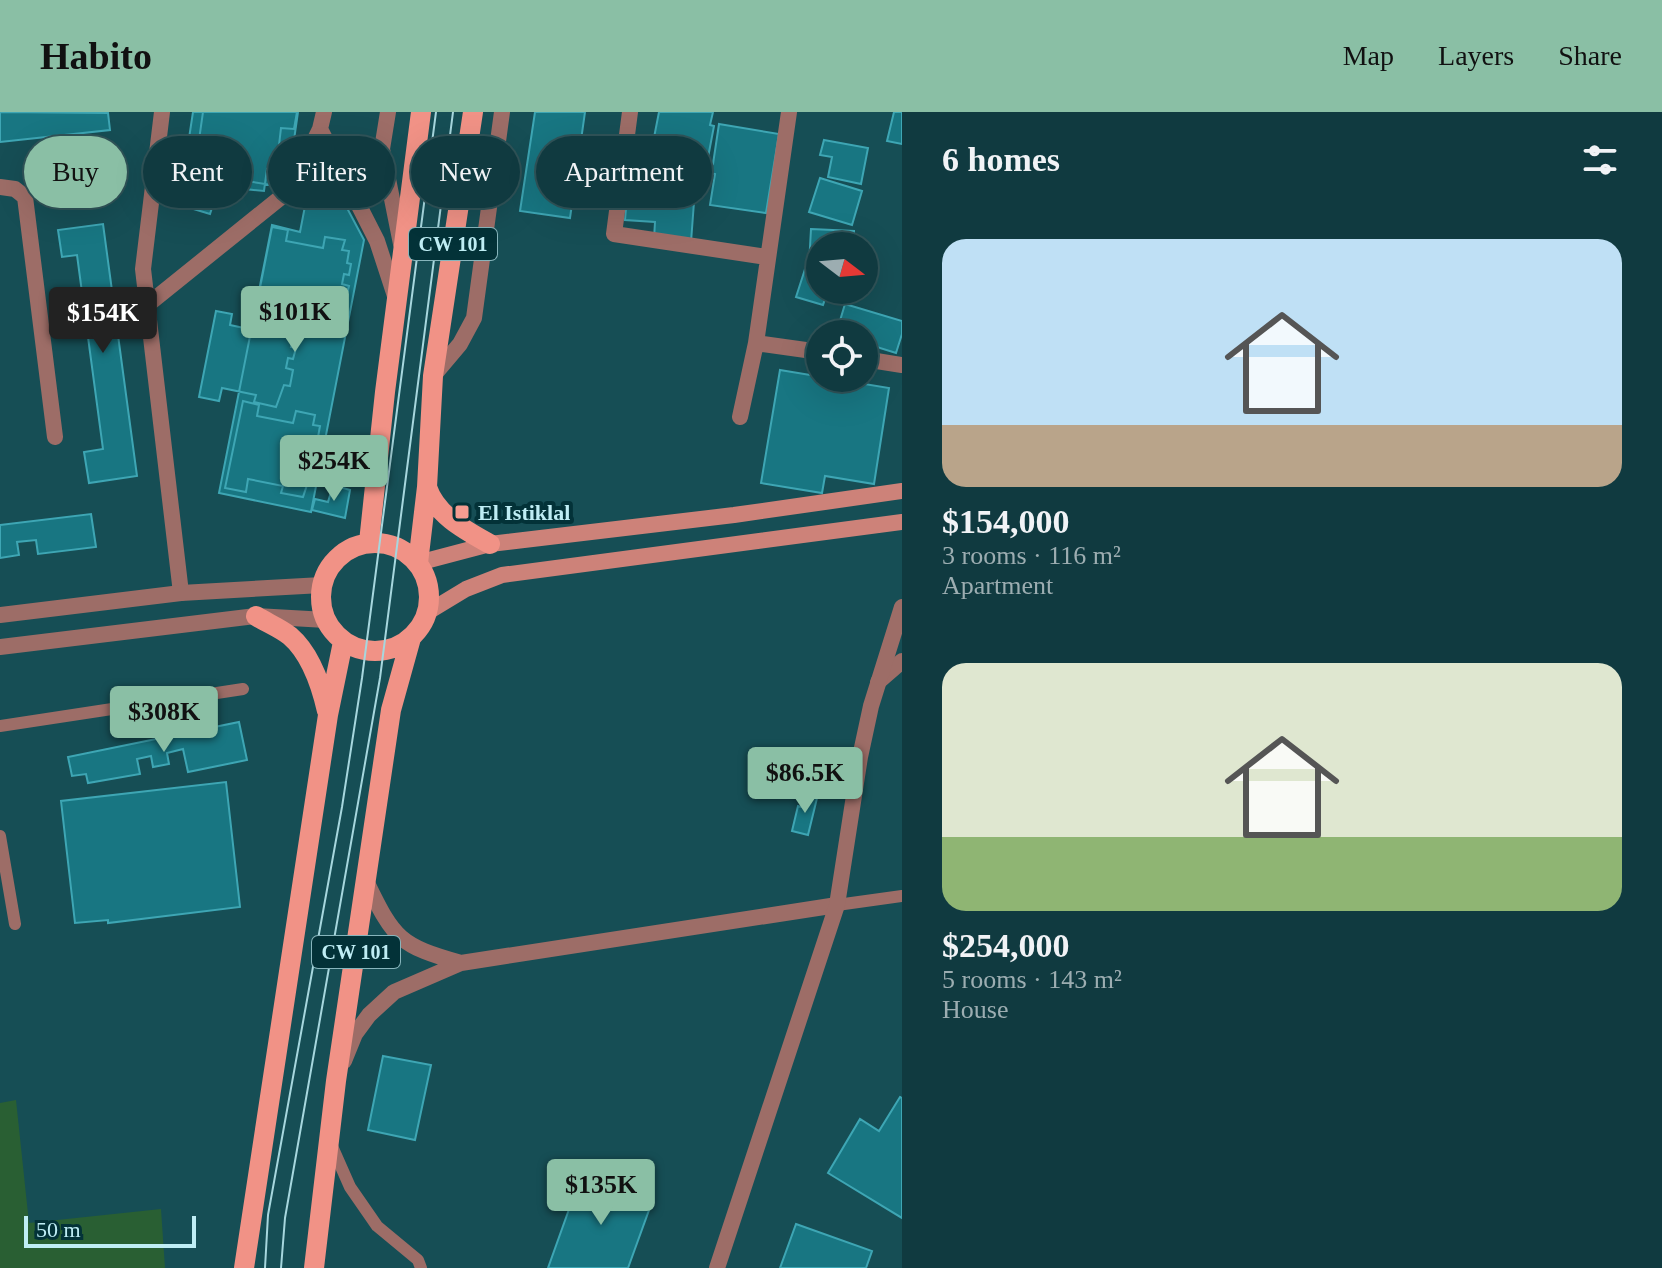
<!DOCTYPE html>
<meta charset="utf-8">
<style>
:root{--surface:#103a40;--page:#1e454b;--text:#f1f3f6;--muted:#9cadb1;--line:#305459;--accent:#8abfa5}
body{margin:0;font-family:"Times New Roman",serif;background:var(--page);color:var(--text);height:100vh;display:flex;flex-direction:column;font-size:30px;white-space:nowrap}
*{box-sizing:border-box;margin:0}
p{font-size:26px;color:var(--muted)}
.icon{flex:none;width:44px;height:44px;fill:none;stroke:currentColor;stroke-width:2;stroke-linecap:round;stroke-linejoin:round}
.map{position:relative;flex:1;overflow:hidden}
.drawer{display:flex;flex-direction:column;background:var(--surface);width:760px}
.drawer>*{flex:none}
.top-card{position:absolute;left:24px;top:24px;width:758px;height:72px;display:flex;gap:16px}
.needle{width:52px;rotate:106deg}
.tools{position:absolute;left:806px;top:120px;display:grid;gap:16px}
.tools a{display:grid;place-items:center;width:72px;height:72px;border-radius:50%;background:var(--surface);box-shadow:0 8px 32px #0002,0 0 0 2px var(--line);font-size:40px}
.scale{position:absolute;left:24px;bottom:20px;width:172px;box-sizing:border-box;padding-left:8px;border:4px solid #bfedf4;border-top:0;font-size:22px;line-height:28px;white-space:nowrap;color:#bfedf4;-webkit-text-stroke:6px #033238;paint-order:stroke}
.price{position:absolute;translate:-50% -68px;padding:0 18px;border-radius:8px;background:var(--accent);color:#111;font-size:26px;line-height:52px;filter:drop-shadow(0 2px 4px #0008)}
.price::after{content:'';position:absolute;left:50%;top:48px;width:24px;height:18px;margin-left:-12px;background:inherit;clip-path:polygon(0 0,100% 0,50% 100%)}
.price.current{background:#222;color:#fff}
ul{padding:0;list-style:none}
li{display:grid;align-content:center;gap:16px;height:424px;padding:0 40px}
li span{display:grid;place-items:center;height:248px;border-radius:24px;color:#555}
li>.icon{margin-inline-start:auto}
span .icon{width:144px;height:144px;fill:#fffc;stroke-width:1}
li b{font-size:34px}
h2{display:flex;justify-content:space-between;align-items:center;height:96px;padding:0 40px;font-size:34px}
.chip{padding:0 28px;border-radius:36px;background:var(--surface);box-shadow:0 8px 32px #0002,0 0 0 2px var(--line);font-size:28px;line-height:72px}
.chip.current{background:var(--accent);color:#111}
header{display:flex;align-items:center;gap:48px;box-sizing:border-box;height:112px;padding:0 40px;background:var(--accent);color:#111}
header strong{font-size:38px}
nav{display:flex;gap:44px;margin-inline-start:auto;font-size:28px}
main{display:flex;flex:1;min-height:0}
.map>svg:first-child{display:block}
</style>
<header>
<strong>Habito</strong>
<nav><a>Map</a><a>Layers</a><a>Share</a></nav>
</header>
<main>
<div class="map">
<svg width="902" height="1156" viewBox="0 0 902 1156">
<rect width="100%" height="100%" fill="#164e55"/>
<path fill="#295f33" d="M 16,988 L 29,1111 L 161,1097 L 165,1156 L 0,1156 L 0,991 Z"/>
<path fill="#187682" stroke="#3ea6b4" stroke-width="2" d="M 0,0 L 108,1 L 110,18 L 0,30 Z
M 193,0 L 298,0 L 291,49 L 271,73 L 184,59 Z
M 203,0 L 297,0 L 294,17 L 281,16 L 276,59 L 267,57 L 264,79 L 245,77 L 248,55 L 219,51 L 219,56 L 205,54 L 206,50 L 187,48 L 190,27 L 199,28 Z
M 535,0 L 585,0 L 570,106 L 520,99 Z
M 659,0 L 713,0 L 710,13 L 714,14 L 706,56 L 650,46 Z
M 894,0 L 902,0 L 902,32 L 887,29 Z
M 719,12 L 779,22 L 766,101 L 710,93 L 715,62 L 705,60 L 706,51 L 713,52 Z
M 824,28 L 868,36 L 861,72 L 828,65 L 832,45 L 820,43 Z
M 312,58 L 329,62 L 364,128 L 311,400 L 219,381 L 272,113 L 300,120 Z
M 820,66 L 862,79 L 852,113 L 809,100 Z
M 195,70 L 218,77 L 210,102 L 187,95 Z
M 627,85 L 694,90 L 691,130 L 654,127 L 655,110 L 625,108 Z
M 103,112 L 137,364 L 89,371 L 84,340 L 103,337 L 77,143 L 62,145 L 58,118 Z
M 272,115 L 288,118 L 286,129 L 323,136 L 325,125 L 345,128 L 342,138 L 349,139 L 347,151 L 351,152 L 349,163 L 344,162 L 342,172 L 349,174 L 345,190 L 339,189 L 332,211 L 310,206 L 312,199 L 278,192 L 275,205 L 255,201 Z
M 811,117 L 854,119 L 854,134 L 820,134 L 820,154 L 809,153 Z
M 807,151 L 820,155 L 820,178 L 828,178 L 823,193 L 796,185 Z
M 845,192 L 902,209 L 902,222 L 896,241 L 864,231 L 864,222 L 836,222 Z
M 216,199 L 232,202 L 230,213 L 267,221 L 269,208 L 289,212 L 287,222 L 293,223 L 291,235 L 296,236 L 293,247 L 288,246 L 286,256 L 293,258 L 290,274 L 284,273 L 276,295 L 254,290 L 256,283 L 222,276 L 219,289 L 199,285 Z
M 780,258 L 889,276 L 874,372 L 825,364 L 822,381 L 761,371 Z
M 243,289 L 259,293 L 257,304 L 293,311 L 296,299 L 315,303 L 313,313 L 320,314 L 318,325 L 322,326 L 320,338 L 314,337 L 313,347 L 319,348 L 316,365 L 310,364 L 303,385 L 281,381 L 283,374 L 248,367 L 246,380 L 225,376 Z
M 333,373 L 350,378 L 345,406 L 312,398 L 315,387 L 328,390 Z
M 91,402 L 96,435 L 38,442 L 36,428 L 17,430 L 19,443 L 0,446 L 0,413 Z
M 239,610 L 247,648 L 188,660 L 183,637 L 167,641 L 169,652 L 153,655 L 151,644 L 137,647 L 140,662 L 88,671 L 86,662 L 72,664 L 68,645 Z
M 226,670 L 240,795 L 108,811 L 108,808 L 75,811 L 61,689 Z
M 809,680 L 818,682 L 808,723 L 792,719 L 798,694 L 805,696 Z
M 383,944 L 431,953 L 415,1028 L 368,1018 Z
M 900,985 L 902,986 L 902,1106 L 828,1061 L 860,1007 L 879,1019 Z
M 582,1061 L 653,1087 L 628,1156 L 548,1156 Z
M 796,1112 L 872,1139 L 866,1156 L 780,1156 Z"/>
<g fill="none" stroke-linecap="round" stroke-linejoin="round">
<path stroke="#9d6d67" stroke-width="12" d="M 0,614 L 243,577
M 0,724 L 15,812
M 837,793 L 902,784
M 331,1032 L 350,1075 L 377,1114 L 418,1148 L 421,1156"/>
<path stroke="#9d6d67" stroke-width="16" d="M 162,0 L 143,157 L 181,481
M 388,0 L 382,37 L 401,132
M 630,0 L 614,122 L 766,145
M 320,17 L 377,129 L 396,187
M 0,75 L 15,77 L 25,85 L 55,325
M 146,194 L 290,78 L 320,17 L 324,0
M 756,231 L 820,240
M 864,247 L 902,253
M 433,264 L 460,232 L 474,206 L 502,0
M 740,305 L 756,231 L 789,0
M 878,570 L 902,549
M 367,771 C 394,827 400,834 461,851
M 344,949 L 355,922 L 369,903 L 394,880 L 461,851 L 837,793"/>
<path stroke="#9d6d67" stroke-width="16" d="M 0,503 L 181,481 L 322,473
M 0,535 L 256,504 L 326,508
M 717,1156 L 837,793 L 860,645 L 871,594 L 902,495"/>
<path stroke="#cd8279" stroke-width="16" d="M 418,451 L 490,432 L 734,403 L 902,379
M 428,500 L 466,477 L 502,463 L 902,410"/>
<path stroke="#f19286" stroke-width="20" d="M 427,375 C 436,403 465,418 490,432
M 369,430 L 385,280 L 421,0
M321 485a54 54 0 1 1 108 0a54 54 0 1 1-108 0Z
M 418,451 L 427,375 L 433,264 L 473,0
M 256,504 C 267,511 280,516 290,524 C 311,542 321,573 327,599
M 244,1156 L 328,603 L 343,530
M 314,1156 L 336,969 L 391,598 L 411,526"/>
<path stroke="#a7d7de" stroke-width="2" d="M 265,1156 L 268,1103 L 342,695 L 362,566 L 436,0
M 281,1156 L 285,1106 L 380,566 L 453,0"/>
</g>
<rect fill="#f59c91" stroke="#033238" stroke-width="3" x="454" y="392" width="16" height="16" rx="4"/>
<g text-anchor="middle" stroke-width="8" stroke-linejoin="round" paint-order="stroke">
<g fill="#033238" stroke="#87b5bc" stroke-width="2">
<rect x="409" y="116" width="88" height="32" rx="6"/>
<rect x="312" y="824" width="88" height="32" rx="6"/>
</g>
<g font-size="20" font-weight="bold" fill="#bfedf4">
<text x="453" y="139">CW 101</text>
<text x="356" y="847">CW 101</text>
</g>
<g font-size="22" font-weight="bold" fill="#bfedf4" stroke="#033238" text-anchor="start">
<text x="478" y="408">El Istiklal</text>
</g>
</g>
</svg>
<div class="tools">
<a><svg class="needle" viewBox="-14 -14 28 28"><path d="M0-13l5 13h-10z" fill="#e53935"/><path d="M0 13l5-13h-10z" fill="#9cadb1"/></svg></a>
<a><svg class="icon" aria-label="locate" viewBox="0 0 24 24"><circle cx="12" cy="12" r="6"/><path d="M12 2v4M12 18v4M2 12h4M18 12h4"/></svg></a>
</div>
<div class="scale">50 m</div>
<b class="price" style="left:295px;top:242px">$101K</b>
<b class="price current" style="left:103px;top:243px">$154K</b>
<b class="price" style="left:334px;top:391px">$254K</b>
<b class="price" style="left:164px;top:642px">$308K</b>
<b class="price" style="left:805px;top:703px">$86.5K</b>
<b class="price" style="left:601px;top:1115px">$135K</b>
<div class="top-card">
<a class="chip current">Buy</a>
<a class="chip">Rent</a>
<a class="chip">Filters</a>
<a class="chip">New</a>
<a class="chip">Apartment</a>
</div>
</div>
<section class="drawer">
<h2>6 homes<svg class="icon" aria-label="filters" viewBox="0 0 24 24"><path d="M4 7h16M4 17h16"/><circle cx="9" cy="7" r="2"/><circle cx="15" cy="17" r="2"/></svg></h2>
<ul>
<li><span style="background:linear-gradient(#bfe0f5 75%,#b9a48a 0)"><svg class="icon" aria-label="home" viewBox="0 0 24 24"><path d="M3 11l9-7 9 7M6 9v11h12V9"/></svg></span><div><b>$154,000</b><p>3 rooms · 116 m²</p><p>Apartment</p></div></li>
<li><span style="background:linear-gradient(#dfe7d0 70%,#8fb573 0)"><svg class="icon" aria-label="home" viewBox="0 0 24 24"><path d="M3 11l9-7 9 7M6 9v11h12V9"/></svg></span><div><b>$254,000</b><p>5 rooms · 143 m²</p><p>House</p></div></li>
</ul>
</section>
</main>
